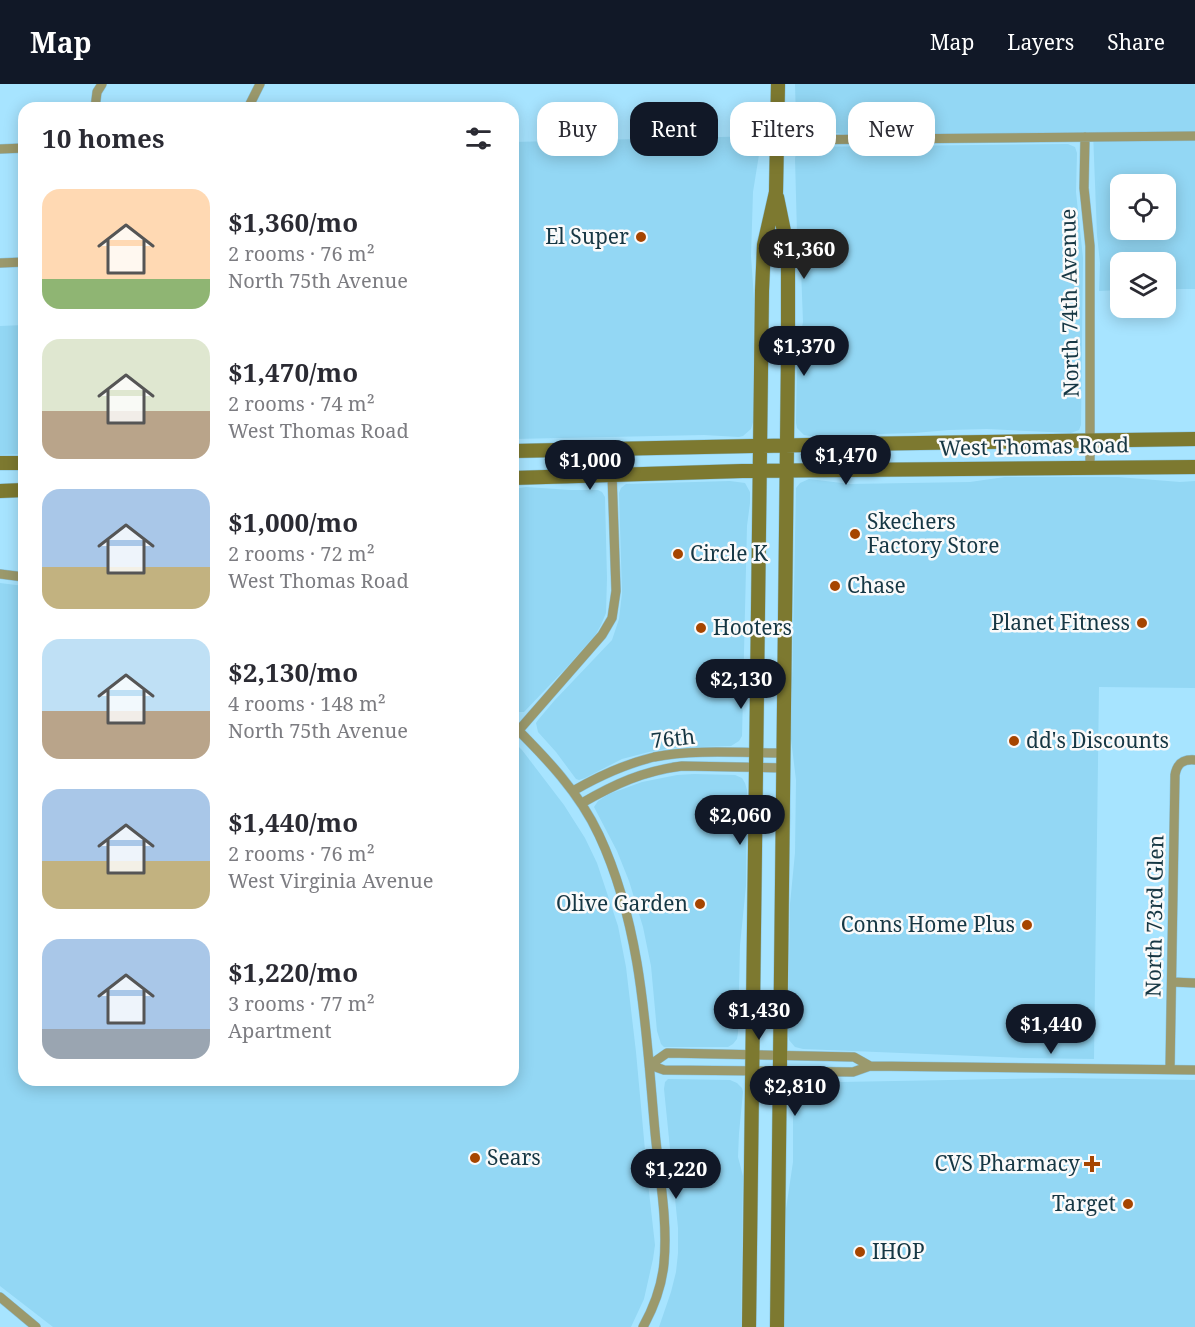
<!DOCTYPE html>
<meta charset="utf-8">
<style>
:root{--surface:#fff;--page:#f2f2f3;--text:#2b2b33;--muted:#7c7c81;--accent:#111827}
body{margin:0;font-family:"Noto Serif",serif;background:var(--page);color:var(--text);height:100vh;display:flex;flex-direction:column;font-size:22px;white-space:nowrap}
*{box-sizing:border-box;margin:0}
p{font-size:20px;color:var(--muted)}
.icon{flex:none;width:33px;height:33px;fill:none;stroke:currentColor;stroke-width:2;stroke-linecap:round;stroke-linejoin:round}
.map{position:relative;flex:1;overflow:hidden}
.details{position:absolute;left:18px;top:18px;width:501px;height:984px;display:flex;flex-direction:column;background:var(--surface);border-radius:18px;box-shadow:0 3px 15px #0003}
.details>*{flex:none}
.top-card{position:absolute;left:537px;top:18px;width:567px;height:54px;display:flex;gap:12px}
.tools{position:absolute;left:1110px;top:90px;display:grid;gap:12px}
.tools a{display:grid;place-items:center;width:66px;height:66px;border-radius:12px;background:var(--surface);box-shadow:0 3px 15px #0003;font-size:30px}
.price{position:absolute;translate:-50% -51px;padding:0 14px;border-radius:21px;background:var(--accent);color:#fff;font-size:20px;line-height:39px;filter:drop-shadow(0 2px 3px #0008)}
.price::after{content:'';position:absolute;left:50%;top:36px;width:18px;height:14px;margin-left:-9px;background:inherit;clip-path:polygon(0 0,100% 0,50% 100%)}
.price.on{background:#222;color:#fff}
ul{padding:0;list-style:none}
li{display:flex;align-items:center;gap:18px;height:150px;padding:0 24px}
li span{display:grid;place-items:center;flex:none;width:168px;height:120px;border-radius:18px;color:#555}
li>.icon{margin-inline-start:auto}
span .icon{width:72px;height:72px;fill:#fffc;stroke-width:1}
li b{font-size:26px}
h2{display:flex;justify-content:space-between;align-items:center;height:72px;padding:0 24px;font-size:26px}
.tag{padding:0 21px;border-radius:18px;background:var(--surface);box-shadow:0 3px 15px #0003;font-size:21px;line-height:54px}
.tag.on{background:var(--accent);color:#fff}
header{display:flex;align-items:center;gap:36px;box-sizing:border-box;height:84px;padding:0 30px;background:var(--accent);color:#fff}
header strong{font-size:28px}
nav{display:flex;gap:33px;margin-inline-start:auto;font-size:21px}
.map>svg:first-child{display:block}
</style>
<header>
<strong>Map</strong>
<nav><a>Map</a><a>Layers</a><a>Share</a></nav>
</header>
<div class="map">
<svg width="1195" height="1243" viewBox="0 0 1195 1243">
<rect width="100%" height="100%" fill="#a7e4ff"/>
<path fill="#93d7f4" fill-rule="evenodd" d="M 795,0 L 1195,0 L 1195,205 L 1166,205 L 1166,178 L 1120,178 L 1120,206 L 1099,207 L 1100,179 L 1097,151 L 1093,48 L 850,51 L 807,45 L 798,41 L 796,36 ZM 1120,100 L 1166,100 L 1166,146 L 1120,146 Z
M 762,52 L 753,108 L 751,172 L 754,215 L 753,338 L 751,345 L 743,352 L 739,353 L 704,351 L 513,355 L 513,58 Z
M 1068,60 L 1075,63 L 1077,69 L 1076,108 L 1083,174 L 1081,341 L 1079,346 L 1071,349 L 987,345 L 949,346 L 914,349 L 810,352 L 804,351 L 797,344 L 796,339 L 797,269 L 803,238 L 801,185 L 797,150 L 795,74 L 797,67 L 805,63 Z
M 24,241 L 24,370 L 0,371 L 0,242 Z
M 1005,393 L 1118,393 L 1180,398 L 1195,397 L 1195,604 L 1099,603 L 1094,975 L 1025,974 L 803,965 L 795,963 L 789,956 L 788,952 L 790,820 L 795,769 L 796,696 L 791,655 L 796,404 L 800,399 L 809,395 L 850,400 L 970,398 Z
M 730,397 L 745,399 L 750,408 L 750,419 L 747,442 L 742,652 L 739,657 L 731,662 L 671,664 L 649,668 L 622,675 L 585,694 L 579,696 L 576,695 L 556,668 L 538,648 L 536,639 L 538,636 L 554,617 L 612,556 L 619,535 L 622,509 L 619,409 L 621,404 L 626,400 Z
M 526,403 L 571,406 L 598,406 L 602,408 L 605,413 L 607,494 L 606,529 L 601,541 L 596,550 L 568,582 L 524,628 L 519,628 L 513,624 L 513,405 Z
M 0,499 L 24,502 L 24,996 L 513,996 L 513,657 L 522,666 L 564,721 L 585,754 L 597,779 L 618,842 L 626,883 L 636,968 L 648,1099 L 655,1161 L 653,1175 L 644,1215 L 631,1243 L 53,1243 L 0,1202 Z
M 694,690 L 735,691 L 742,694 L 745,699 L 747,706 L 746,802 L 740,861 L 738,949 L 737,955 L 733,960 L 728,963 L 664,963 L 661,960 L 657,947 L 651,882 L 643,843 L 629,797 L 617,767 L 594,723 L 598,717 L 609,710 L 642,698 L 677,691 Z
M 1064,994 L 1195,996 L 1195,1243 L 784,1243 L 786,1125 L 793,1078 L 793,1015 L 794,1008 L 801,999 L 807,996 L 841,998 Z
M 668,995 L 730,996 L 737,999 L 742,1004 L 743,1008 L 739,1049 L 738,1073 L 743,1092 L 741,1243 L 659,1243 L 671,1208 L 676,1188 L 678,1169 L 678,1144 L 664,1005 L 665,998 Z"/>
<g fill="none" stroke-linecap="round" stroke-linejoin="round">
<g stroke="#8ac1da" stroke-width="10">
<path id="minor" d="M 95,24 L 97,8 L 102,0
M 248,24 L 260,0
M 1085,53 L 1084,104 L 1090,162 L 1090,384
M 777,56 L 1195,52
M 0,65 L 24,64
M 0,179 L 24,178
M 0,490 L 24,493
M 513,641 C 546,674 579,708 599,751 C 642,843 646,948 655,1048 C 659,1091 668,1135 664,1179 C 662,1201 654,1223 643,1243
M 519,646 L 602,551 L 612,534 L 616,507 L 612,390
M 573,707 C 599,692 625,680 654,673 C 694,665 743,669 784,669
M 582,719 C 615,700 643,687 682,682 L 784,684
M 1172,898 L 1195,899
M 650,981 L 664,986 L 853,988 L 870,982 L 1195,986
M 650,981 L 667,969 L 854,973 L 870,982
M 1170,985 L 1175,691 C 1177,679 1183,675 1195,676
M 0,1213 L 36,1243"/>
</g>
<g stroke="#8ac1da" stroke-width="15">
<path id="secondary" d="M 513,367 L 854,360 L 1195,355
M 0,379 L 24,379
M 513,394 L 742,387 L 1195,383
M 0,407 L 24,406
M 749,1243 L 762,207 L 764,161 L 776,108 L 778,0
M 777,1243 L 788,270 L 788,167 L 777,113"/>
</g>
<use href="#minor" stroke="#9b996c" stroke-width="9"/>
<use href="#secondary" stroke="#7d7930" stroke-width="14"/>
</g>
<g fill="#a64500" stroke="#fafafa" stroke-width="2">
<circle cx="641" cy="153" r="6"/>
<circle cx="855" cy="450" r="6"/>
<circle cx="678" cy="470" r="6"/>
<circle cx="835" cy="502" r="6"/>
<circle cx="1142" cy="539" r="6"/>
<circle cx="701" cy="544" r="6"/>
<circle cx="1014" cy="657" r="6"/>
<circle cx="700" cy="820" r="6"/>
<circle cx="1027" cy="841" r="6"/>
<circle cx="475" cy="1074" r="6"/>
<path d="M1089 1071h6v6h6v6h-6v6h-6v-6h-6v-6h6z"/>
<circle cx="1128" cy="1120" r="6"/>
<circle cx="860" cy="1168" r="6"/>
</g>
<g text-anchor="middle" stroke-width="5" stroke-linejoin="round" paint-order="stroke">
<g font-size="21" fill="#163744" stroke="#fafafa" text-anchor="start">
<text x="629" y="160" text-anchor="end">El Super</text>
<text x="867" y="445">Skechers<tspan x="867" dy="24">Factory Store</tspan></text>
<text x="690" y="477">Circle K</text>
<text x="847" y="509">Chase</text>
<text x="1130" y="546" text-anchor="end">Planet Fitness</text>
<text x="713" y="551">Hooters</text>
<text x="1026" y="664">dd's Discounts</text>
<text x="688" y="827" text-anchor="end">Olive Garden</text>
<text x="1015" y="848" text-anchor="end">Conns Home Plus</text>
<text x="487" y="1081">Sears</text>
<text x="1080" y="1087" text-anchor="end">CVS Pharmacy</text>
<text x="1116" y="1127" text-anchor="end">Target</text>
<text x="872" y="1175">IHOP</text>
</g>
<g font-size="21" fill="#163744" stroke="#fafafa">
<text transform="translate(1070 219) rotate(-91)" y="7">North 74th Avenue</text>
<text transform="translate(1034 363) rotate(-1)" y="7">West Thomas Road</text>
<text transform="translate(673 655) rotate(-6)" y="7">76th</text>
<text transform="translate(1155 832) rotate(-89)" y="7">North 73rd Glen</text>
</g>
</g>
</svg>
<div class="tools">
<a><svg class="icon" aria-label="locate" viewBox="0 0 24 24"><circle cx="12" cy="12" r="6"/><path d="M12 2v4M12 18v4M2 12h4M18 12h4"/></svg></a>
<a><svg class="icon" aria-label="layers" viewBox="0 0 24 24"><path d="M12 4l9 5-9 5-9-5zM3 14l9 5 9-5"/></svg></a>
</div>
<b class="price on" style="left:804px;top:196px">$1,360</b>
<b class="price" style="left:804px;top:293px">$1,370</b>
<b class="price" style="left:846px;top:402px">$1,470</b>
<b class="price" style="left:590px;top:407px">$1,000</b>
<b class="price" style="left:741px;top:626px">$2,130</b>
<b class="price" style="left:740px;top:762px">$2,060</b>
<b class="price" style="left:759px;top:957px">$1,430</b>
<b class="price" style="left:1051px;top:971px">$1,440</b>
<b class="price" style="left:795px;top:1033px">$2,810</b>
<b class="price" style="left:676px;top:1116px">$1,220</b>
<div class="top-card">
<a class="tag">Buy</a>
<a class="tag on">Rent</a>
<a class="tag">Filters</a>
<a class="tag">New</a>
</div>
<section class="details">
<h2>10 homes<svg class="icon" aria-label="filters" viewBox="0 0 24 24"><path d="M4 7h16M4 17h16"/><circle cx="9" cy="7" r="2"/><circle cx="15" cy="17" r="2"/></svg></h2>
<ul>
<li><span style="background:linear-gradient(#ffd9b3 75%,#8fb573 0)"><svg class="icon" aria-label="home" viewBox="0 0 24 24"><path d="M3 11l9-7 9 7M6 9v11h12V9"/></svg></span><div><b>$1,360/mo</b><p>2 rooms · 76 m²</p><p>North 75th Avenue</p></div></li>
<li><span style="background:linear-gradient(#dfe7d0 60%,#b9a48a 0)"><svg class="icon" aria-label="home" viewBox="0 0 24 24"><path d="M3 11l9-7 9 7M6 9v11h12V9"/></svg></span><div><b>$1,470/mo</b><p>2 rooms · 74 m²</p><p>West Thomas Road</p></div></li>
<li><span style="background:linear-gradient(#a9c7e8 65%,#c2b280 0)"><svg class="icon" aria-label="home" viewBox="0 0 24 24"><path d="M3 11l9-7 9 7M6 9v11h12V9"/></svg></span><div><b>$1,000/mo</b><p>2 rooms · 72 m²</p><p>West Thomas Road</p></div></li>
<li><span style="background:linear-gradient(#bfe0f5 60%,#b9a48a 0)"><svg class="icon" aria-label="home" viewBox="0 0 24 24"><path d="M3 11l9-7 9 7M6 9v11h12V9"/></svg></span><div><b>$2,130/mo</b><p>4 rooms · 148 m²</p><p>North 75th Avenue</p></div></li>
<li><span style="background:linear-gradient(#a9c7e8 60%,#c2b280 0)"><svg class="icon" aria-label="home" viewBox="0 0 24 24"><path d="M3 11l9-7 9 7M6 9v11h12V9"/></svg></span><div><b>$1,440/mo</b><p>2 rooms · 76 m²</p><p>West Virginia Avenue</p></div></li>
<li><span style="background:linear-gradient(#a9c7e8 75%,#9aa5b1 0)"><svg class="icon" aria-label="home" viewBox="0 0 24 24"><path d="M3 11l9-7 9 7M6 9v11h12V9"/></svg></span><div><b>$1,220/mo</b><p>3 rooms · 77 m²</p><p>Apartment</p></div></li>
</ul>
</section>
</div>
